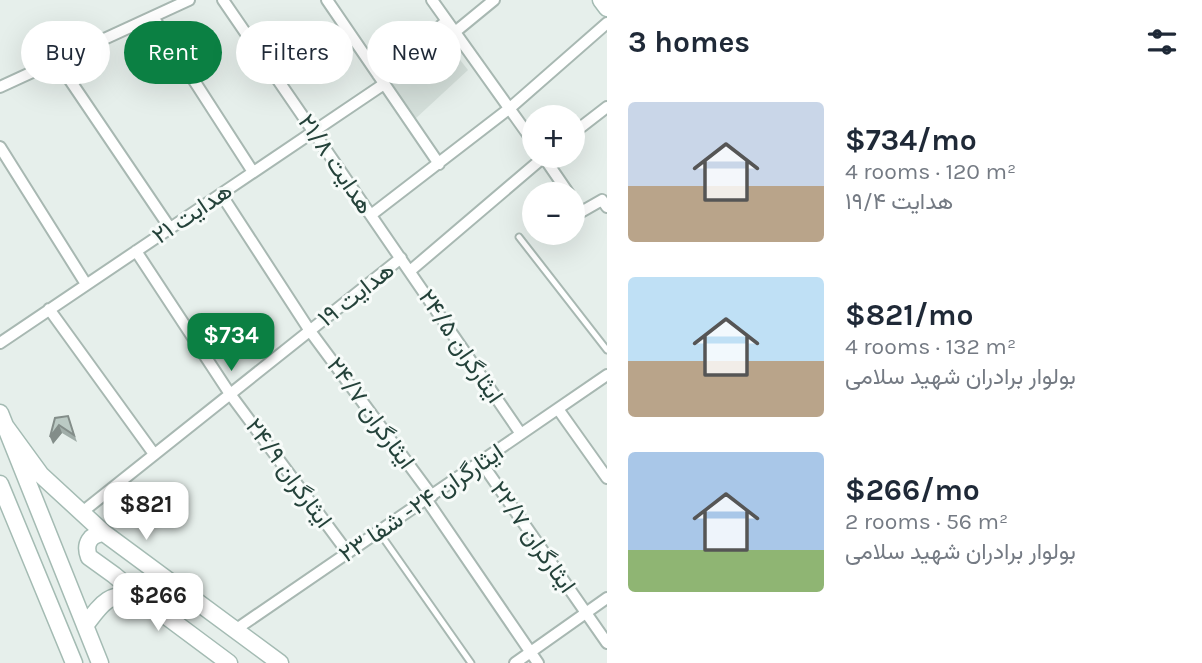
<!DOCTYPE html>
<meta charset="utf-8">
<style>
:root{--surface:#fff;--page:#f6f6f7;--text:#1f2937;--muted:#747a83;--accent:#0b8043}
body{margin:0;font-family:Karla,Vazirmatn,sans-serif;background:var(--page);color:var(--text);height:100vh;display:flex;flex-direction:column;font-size:26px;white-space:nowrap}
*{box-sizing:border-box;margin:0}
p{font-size:23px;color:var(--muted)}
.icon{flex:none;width:38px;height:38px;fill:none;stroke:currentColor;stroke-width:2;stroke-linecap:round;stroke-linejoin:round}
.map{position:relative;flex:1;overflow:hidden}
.side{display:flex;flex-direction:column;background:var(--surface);width:595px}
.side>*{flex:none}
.banner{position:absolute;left:21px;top:21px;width:480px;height:63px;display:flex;gap:14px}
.tools{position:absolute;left:522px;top:105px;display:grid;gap:14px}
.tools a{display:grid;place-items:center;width:63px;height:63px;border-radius:50%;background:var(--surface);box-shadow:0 7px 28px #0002;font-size:35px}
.price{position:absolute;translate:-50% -60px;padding:0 16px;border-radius:14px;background:#fff;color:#222;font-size:23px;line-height:46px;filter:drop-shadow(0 2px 4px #0008)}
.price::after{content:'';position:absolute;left:50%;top:42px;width:21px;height:16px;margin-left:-10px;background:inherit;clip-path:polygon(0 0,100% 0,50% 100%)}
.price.current{background:var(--accent);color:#fff}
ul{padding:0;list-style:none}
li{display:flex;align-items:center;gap:21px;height:175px;padding:0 21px}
li span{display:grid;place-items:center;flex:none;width:196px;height:140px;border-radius:7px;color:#555}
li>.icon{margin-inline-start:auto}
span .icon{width:84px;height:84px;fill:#fffc;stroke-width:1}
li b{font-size:30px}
h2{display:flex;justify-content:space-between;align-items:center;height:84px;padding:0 21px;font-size:30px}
.pill{padding:0 24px;border-radius:32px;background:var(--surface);box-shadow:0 7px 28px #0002;font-size:24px;line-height:63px}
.pill.current{background:var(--accent);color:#fff}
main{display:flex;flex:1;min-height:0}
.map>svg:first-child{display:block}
</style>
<main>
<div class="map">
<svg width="607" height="663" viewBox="0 0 607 663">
<rect width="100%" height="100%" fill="#e6efeb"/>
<path fill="#d4dfda" d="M 438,32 L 468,70 L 415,119 L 386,74 Z"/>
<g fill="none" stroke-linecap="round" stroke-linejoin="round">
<g stroke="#a8b8b2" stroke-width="9">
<path id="lane" d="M 519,237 L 607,350
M 379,532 L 471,663"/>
</g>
<g stroke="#a8b8b2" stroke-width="14">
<path id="street" d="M 223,0 L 521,434
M 327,0 L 439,164
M 432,0 L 534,143
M 153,17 L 253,172
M 455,32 L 494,0
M 57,61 L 170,228
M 378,75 L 447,21
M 0,87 L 189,0
M 572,134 L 607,107
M 0,147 L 86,284
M 543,156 L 569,194
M 221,194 L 310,331 L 432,496
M 572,199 L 581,212 L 602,200 L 607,207
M 371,215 L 510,108 L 607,23
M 136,251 L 230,394 L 348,553
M 410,271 L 545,156
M 49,309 L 154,454
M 0,343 L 384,84
M 558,409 L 607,478
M 481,462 L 607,643
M 426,499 L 538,663
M 81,513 L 401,258
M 235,630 L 607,375
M 515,663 L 607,598"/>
</g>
<g stroke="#a4bbb3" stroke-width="19">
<path id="secondary" d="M 601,0 L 607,8
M 0,413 L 100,663
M 6,427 L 41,475 L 104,533 L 280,663
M 0,484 L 74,663
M 104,533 C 90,534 84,544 89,557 L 114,575 L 139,596
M 85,626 C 101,604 109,591 139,596 L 229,663"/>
</g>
<use href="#lane" stroke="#fff" stroke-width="5"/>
<use href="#street" stroke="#fff" stroke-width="10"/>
<use href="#secondary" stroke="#fff" stroke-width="16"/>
</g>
<path fill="#a1aea9" d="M 68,416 L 77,442 L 62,433 L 53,444 L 55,418 Z"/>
<path fill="#838d89" d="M 59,425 L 62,433 L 53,444 L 50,437 Z"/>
<path fill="#bbcac4" stroke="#838d89" stroke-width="2" d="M 68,416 L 74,435 L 59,425 L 50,437 L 55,418 Z"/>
<g text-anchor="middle" stroke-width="6" stroke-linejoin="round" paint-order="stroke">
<g font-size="24" fill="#24423a" stroke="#f7fbf9">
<text transform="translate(336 164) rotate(56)" y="8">هدایت ۲۱/۸</text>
<text transform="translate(192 213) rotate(-34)" y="8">هدایت ۲۱</text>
<text transform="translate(356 294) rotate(-38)" y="8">هدایت ۱۹</text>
<text transform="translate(461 346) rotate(56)" y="8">ایثارگران ۲۴/۵</text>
<text transform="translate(371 413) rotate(54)" y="8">ایثارگران ۲۴/۷</text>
<text transform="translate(289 473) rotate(54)" y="8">ایثارگران ۲۴/۹</text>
<text transform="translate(421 503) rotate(-34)" y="8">ایثارگران ۲۴- شفا ۲۳</text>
<text transform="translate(533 537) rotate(55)" y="8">ایثارگران ۲۲/۷</text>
</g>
</g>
</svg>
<div class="tools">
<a>+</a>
<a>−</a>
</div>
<b class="price current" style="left:231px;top:373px">$734</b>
<b class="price" style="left:146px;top:542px">$821</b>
<b class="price" style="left:158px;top:633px">$266</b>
<div class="banner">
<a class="pill">Buy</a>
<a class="pill current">Rent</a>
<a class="pill">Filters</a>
<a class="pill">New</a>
</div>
</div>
<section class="side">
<h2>3 homes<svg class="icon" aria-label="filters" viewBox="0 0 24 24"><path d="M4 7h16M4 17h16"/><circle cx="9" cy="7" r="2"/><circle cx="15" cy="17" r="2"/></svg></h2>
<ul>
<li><span style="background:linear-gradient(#c9d6e8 60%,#b9a48a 0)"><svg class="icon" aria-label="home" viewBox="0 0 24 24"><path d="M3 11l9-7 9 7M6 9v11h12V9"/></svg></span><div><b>$734/mo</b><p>4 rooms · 120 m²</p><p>هدایت ۱۹/۴</p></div></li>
<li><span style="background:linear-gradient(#bfe0f5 60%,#b9a48a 0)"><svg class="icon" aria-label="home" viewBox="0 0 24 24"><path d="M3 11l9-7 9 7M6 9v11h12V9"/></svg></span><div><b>$821/mo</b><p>4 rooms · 132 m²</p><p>بولوار برادران شهید سلامی</p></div></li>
<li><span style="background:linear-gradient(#a9c7e8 70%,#8fb573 0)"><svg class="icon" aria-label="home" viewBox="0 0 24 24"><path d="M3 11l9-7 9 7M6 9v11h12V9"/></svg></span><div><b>$266/mo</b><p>2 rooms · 56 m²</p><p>بولوار برادران شهید سلامی</p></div></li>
</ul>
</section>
</main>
